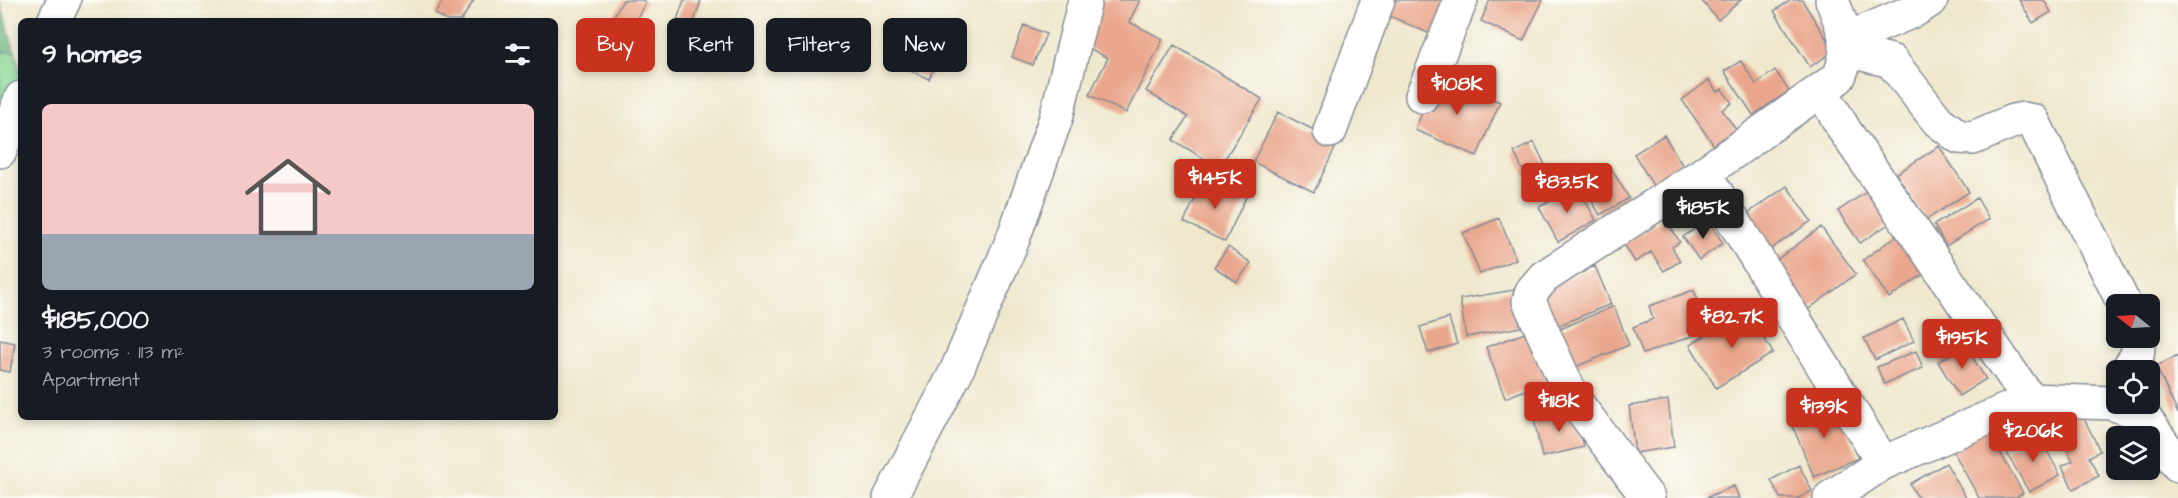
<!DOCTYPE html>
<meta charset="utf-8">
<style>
:root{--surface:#171b24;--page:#20242c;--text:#f1f3f6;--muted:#9ea1a6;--accent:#c8321e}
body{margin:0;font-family:"Architects Daughter",sans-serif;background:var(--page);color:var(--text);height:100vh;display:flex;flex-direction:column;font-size:22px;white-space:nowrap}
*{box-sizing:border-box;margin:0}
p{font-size:20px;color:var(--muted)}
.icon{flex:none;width:33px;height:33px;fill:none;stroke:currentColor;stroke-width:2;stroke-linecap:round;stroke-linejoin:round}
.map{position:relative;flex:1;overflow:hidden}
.drawer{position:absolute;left:18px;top:18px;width:540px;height:402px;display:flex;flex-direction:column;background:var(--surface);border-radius:9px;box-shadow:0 3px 9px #0003}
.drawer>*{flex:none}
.guide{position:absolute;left:576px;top:18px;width:570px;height:54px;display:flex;gap:12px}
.needle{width:39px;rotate:288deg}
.controls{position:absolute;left:2106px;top:294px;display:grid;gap:12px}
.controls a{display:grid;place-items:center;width:54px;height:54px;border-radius:9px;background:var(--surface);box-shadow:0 3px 9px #0003;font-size:30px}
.price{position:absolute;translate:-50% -51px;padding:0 14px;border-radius:6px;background:var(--accent);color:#fff;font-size:20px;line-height:39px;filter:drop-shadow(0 2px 3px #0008)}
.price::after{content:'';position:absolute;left:50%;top:36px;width:18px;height:14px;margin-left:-9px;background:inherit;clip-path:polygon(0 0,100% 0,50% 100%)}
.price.current{background:#222;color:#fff}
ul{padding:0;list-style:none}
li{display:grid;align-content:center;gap:12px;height:318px;padding:0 24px}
li span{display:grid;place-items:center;height:186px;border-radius:9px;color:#555}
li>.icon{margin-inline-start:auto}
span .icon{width:108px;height:108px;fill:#fffc;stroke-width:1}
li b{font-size:26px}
h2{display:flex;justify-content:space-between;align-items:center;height:72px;padding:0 24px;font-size:26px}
.chip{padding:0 21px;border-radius:9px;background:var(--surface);box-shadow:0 3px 9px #0003;font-size:21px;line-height:54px}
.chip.current{background:var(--accent);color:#fff}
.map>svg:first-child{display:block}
</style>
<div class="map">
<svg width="2178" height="498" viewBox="0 0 2178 498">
<rect width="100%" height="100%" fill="#fdfcf7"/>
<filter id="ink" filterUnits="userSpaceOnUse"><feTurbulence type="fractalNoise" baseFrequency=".0167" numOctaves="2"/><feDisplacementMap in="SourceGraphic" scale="12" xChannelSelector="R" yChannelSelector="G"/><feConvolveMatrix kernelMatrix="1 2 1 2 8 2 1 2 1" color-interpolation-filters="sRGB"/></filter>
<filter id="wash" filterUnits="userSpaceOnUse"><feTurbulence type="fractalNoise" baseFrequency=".008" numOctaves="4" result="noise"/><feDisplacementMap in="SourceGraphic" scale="24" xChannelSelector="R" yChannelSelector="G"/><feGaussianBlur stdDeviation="1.35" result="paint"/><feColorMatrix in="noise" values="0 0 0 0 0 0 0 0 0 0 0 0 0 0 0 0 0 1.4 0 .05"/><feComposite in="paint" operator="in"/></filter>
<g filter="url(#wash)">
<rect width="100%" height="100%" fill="#efe8cd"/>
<path fill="#88d593" stroke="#528278" stroke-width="1.5" d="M 0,52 L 15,52 L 21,75 L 21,90 L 0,143 Z"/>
<path fill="#6eb67d" stroke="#44726e" stroke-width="1.5" d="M 0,3 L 15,52 L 0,52 Z"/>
<g id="blocks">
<path fill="#eaa78d" d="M 443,0 L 474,0 L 461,21 L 447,21 L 435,14 Z
M 623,0 L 642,0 L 646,2 L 630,30 L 612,19 Z
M 684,0 L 701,0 L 693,25 L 677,20 Z
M 1093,0 L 1140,0 L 1129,22 L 1163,39 L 1126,113 L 1089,95 L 1108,58 L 1079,43 Z
M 1392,0 L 1453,0 L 1437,37 L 1385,14 Z
M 1490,0 L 1543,0 L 1523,41 L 1481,21 Z
M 1701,0 L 1741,0 L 1718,20 Z
M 1791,0 L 1802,0 L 1834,51 L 1810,67 L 1774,11 Z
M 2019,0 L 2044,0 L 2051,12 L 2033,23 Z
M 1024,25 L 1046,34 L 1033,65 L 1012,57 Z
M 1174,45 L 1262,99 L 1219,168 L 1173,140 L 1188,117 L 1146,91 Z
M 908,47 L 938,59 L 929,79 L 900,66 Z
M 1741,61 L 1756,84 L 1775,70 L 1789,91 L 1753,115 L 1724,71 Z
M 1437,76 L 1500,102 L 1477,156 L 1415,130 Z
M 1709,80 L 1717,92 L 1722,89 L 1732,103 L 1722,110 L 1737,131 L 1715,147 L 1682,100 Z
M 1278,112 L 1338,142 L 1314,192 L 1253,162 Z
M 1664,135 L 1684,168 L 1654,187 L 1634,154 Z
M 1534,142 L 1546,167 L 1526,177 L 1514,152 Z
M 1939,146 L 1969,192 L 1926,220 L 1896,174 Z
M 1611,168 L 1629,198 L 1600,215 L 1582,184 Z
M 1205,178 L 1246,197 L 1225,242 L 1184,222 Z
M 1577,186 L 1596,220 L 1558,242 L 1539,207 Z
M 1787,186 L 1811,221 L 1771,249 L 1747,214 Z
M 1875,186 L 1896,219 L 1860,243 L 1838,211 Z
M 1977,198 L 1989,219 L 1946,246 L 1934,225 Z
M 1499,218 L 1516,259 L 1480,274 L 1463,233 Z
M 1665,218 L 1680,242 L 1672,247 L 1680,261 L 1664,271 L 1651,252 L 1635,262 L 1624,244 Z
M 1708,220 L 1723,243 L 1699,260 L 1683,237 Z
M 1821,227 L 1856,274 L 1806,311 L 1771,264 Z
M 1902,232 L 1928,271 L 1889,298 L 1863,260 Z
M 1228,247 L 1251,263 L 1237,282 L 1214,267 Z
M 1595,266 L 1611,304 L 1557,326 L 1541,288 Z
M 1514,290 L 1521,327 L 1466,337 L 1460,299 Z
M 1694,290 L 1700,306 L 1692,309 L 1700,333 L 1643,354 L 1633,327 L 1653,319 L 1649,306 Z
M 1614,306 L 1629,345 L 1575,367 L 1560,329 Z
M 1747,310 L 1773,353 L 1716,388 L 1690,345 Z
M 1449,318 L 1457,344 L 1428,353 L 1420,327 Z
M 1903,319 L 1914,341 L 1875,360 L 1864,338 Z
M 1528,332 L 1546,382 L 1505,398 L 1486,347 Z
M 0,340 L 15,343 L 10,372 L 0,370 Z
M 1965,345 L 1986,379 L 1959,396 L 1938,362 Z
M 1916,351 L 1923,368 L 1884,384 L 1877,367 Z
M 2178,356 L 2178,414 L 2156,366 Z
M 1668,400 L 1674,447 L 1635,453 L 1629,406 Z
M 1833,401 L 1858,458 L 1814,477 L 1790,420 Z
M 1575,409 L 1584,447 L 1542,457 L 1534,419 Z
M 2081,412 L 2100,451 L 2089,457 L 2099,476 L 2073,489 L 2062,466 L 2073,461 L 2055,425 Z
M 1987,429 L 2023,493 L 2015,498 L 1979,498 L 1952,449 Z
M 2038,434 L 2060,475 L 2029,492 L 2006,451 Z
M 1946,463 L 1966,498 L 1918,498 L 1910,484 Z
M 1799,465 L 1812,491 L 1799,498 L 1780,498 L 1771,480 Z
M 1734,486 L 1739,498 L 1705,498 Z"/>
</g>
</g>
<g filter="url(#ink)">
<use href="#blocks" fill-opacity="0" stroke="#858c96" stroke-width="1.5"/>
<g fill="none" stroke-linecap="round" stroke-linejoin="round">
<g stroke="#858c96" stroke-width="36">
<path id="minor" d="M 54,21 L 64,0
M 1847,39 L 1915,10 L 1931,0
M 1847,50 L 1891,61 L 1938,121 L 1959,137 L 1973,138 L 2013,121 L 2024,119 L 2033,121 L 2124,304
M 1821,90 L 1845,131 L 2030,400
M 1422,96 L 1461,0
M 1330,131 L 1378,0
M 0,151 L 21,98
M 1704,173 L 1883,463
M 2127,370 L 2137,356 L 2139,338
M 890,498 L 956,372 L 1013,239 L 1056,118 L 1085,0
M 1648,498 L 1572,397 L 1529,301 L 1532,291 L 1544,277 L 1704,173 L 1839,77 C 1853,43 1844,32 1832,0
M 1830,498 L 1883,463 L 2030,400 L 2111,403 L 2141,413 L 2178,465"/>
</g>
<use href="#minor" stroke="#fff" stroke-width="33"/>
</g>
</g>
</svg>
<div class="controls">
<a><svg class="needle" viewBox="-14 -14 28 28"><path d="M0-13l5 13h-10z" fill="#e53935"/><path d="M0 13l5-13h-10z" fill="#9ea1a6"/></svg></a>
<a><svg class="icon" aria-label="locate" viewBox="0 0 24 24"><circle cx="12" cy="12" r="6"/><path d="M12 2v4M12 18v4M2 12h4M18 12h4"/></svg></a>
<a><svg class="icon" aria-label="layers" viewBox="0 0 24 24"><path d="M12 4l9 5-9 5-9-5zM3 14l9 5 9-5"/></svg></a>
</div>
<b class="price" style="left:1457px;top:116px">$108K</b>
<b class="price" style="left:1215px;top:210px">$145K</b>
<b class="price" style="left:1567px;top:214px">$83.5K</b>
<b class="price current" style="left:1703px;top:240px">$185K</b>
<b class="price" style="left:1732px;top:349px">$82.7K</b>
<b class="price" style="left:1962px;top:370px">$195K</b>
<b class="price" style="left:1559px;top:433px">$118K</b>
<b class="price" style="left:1824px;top:439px">$139K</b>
<b class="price" style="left:2033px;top:463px">$206K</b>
<div class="guide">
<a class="chip current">Buy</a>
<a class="chip">Rent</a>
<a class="chip">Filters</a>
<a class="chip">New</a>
</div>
<section class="drawer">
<h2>9 homes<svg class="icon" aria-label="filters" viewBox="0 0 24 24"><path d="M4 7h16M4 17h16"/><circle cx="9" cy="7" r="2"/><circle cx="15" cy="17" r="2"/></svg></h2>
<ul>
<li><span style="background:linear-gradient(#f6c9c9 70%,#9aa5b1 0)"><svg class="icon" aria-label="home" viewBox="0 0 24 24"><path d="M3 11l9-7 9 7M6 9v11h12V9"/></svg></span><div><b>$185,000</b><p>3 rooms · 113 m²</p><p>Apartment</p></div></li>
</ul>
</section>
</div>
